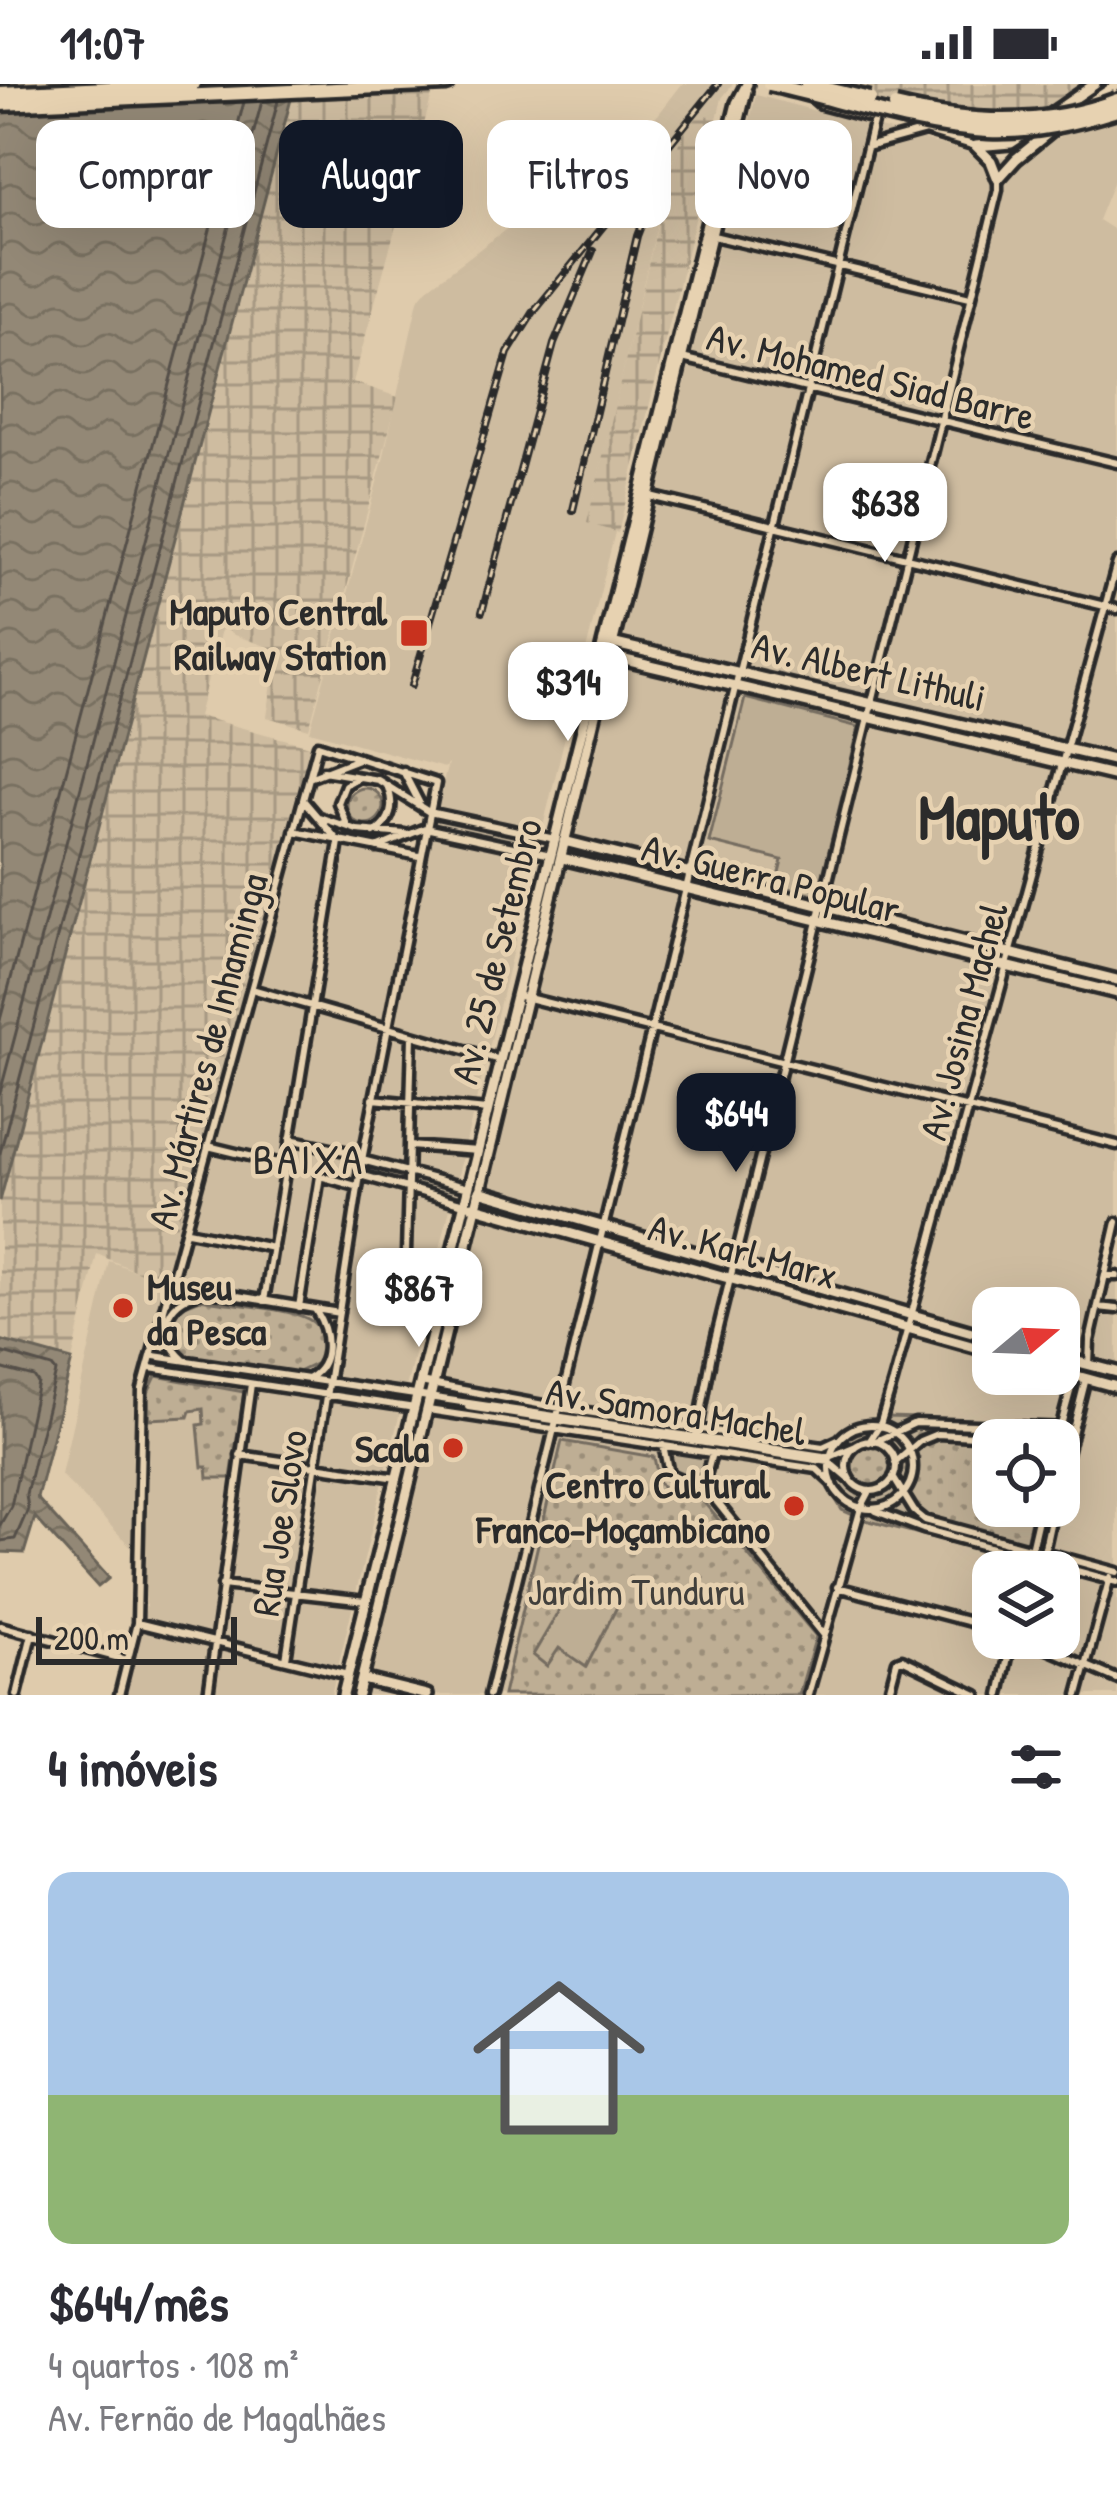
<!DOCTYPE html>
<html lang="pt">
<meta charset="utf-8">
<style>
:root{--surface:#fff;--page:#f2f2f3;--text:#2b2b33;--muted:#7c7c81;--line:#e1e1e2;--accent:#111827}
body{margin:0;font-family:"Patrick Hand",sans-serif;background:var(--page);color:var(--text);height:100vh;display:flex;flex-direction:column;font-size:45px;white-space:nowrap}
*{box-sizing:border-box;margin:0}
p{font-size:39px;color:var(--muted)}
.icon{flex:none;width:66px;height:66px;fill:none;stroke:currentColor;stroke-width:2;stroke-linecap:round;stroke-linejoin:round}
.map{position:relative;height:1611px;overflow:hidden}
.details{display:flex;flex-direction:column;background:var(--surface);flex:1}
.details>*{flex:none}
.hud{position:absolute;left:36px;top:36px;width:1047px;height:108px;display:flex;gap:24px}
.needle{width:78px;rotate:71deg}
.buttons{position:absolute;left:972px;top:1203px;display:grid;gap:24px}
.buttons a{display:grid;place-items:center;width:108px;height:108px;border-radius:24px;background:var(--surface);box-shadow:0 12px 48px #0002;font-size:60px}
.scale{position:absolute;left:36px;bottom:30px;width:201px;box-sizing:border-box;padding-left:12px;border:6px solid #2b2b2b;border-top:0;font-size:33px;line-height:42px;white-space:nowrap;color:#2b2b2b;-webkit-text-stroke:9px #e7d2b1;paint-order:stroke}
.price{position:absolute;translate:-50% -102px;padding:0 27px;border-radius:24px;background:#fff;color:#222;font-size:39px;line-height:78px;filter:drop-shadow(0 3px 6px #0008)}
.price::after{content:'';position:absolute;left:50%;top:72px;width:36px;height:27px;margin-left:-18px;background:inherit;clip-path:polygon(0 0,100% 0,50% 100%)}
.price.current{background:var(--accent);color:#fff}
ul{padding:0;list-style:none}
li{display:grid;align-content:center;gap:24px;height:636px;padding:0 48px}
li+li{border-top:3px solid var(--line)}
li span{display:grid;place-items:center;height:372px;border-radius:24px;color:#555}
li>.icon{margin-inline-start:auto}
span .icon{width:216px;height:216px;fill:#fffc;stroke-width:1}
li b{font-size:51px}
h2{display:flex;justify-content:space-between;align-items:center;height:144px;padding:0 48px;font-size:51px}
.tag{padding:0 42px;border-radius:24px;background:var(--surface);box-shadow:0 12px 48px #0002;font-size:42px;line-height:108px}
.tag.current{background:var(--accent);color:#fff}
.status{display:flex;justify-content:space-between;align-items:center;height:84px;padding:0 60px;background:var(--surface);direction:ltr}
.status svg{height:33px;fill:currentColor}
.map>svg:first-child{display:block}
</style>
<div class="status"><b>11:07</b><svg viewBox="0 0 49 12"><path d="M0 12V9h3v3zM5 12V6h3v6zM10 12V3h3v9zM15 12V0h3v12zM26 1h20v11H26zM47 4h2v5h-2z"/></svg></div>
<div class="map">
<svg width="1117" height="1611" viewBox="0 0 1117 1611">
<defs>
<pattern id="industrial-grid" width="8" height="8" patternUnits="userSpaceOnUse" patternTransform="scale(3)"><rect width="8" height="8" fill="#cebca0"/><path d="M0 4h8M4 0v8" fill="none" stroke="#a79983"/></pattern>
<pattern id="grass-dots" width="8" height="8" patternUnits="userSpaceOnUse" patternTransform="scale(3)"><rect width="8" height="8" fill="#beae94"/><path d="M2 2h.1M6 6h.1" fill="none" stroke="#9b8e79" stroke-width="1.8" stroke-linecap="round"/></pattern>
<pattern id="water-waves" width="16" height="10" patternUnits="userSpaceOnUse" patternTransform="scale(3)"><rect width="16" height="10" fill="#938876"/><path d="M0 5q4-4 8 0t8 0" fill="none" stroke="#786f61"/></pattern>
</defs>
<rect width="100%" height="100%" fill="#dfcbac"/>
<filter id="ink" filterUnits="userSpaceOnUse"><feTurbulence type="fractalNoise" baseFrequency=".00833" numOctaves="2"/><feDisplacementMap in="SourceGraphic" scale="24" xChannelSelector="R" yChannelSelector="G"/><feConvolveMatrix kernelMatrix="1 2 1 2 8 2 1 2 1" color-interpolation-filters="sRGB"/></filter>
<g filter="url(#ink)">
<path fill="#cebca0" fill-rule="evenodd" d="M 682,0 L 733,0 L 722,14 L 717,35 L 701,30 L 672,77 L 588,438 L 615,448 L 331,1611 L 122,1611 L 146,1525 L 146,1478 L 61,1391 L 109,1177 L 161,1197 L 284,754 L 422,778 L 448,680 L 444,684 L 310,647 L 383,376 L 418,216 L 428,204 L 658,31 Z
M 756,11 L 984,72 L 1022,74 L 1117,21 L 1117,89 L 1098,136 L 1117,148 L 1117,1611 L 362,1611 ZM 993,1224 L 1059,1224 L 1059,1290 L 993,1290 ZM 993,1356 L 1059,1356 L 1059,1422 L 993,1422 ZM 993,1488 L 1059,1488 L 1059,1554 L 993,1554 Z"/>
<path fill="url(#industrial-grid)" d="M 295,0 L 435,0 L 353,298 L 398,313 L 309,645 L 267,633 L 277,566 L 234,551 L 222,542 L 198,632 L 310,662 L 161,1198 L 97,1170 L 72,1276 L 0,1256 L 0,1117 Z
M 813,0 L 1090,0 L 1044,31 L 1007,44 L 952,49 L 842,19 Z
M 701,29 L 717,35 L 706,91 L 618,449 L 587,439 L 673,76 L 681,53 Z"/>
<path fill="url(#grass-dots)" stroke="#746c60" stroke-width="3" d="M347 722a18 18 0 1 1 36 0a18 18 0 1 1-36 0Z
M 200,1215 C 226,1220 288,1224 308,1235 C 325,1243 325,1263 319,1278 L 294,1290 L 191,1274 L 174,1256 L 171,1243 L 180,1223 Z
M 156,1292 L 244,1308 L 231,1394 L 208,1394 L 207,1383 L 202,1383 L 198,1341 L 204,1340 L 203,1325 L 190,1327 L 188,1333 L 149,1335 L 148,1309 Z
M 887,1333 L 1051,1338 L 1047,1356 L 993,1356 L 993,1422 L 1034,1422 L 1022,1477 L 862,1435 L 842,1426 L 824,1396 C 833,1350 837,1338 887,1333 Z
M 562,1357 L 654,1373 L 659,1399 L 668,1408 L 696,1409 L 816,1552 L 799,1611 L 503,1611 Z"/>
<path fill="#beae94" stroke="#746c60" stroke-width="3" d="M 745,614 L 859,643 L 818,811 L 776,801 L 782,776 L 709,758 Z
M 665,1365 L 707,1372 L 708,1382 C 697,1397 688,1396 672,1392 Z
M 987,1472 L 1013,1479 L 1011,1488 L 993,1488 L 993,1538 L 972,1532 Z
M 579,1493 L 619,1519 L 586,1583 L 559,1564 L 547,1582 L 533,1571 Z"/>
<path fill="url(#water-waves)" stroke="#696358" stroke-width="3" d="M 0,0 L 295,0 L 0,1117 Z
M 0,1256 L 72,1276 L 37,1414 L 109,1494 L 98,1503 L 35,1433 L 24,1469 L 0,1468 Z"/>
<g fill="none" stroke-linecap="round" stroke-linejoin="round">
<path stroke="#555049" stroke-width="3" d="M 0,936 L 244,18
M 0,1009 L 262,17
M 0,1069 L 278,17
M 0,1268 L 52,1283 L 56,1288 L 26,1410 L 28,1425 L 15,1455 L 0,1457
M 0,1284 L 34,1293 L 38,1299 L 11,1422 L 0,1441"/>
<g stroke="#2b2b2b" stroke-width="15">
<path id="street" d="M 867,63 L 925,47 L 976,62
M 709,151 L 970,213
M 682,274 L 1117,379
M 650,412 L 1117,525
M 323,687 L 378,696 L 429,728 L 555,755
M 403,687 L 419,718
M 309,694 L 358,675
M 319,733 L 357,746 L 405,750
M 347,741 L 338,719 L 345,701 L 357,694
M 294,747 L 419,772
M 374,749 C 391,738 395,723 388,704
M 377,764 L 425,744 L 551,771
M 255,906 L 500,976
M 516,911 L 1117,1061
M 373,1015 L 487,1026
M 290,1055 L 363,1071
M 208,1062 L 286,1081
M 409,1062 L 478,1067
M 362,1076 L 468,1104
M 360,1091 L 464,1120
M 188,1147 L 273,1164
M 406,1169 L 412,952
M 1105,1192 L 1117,1192
M 172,1201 L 339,1229
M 264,1217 L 339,758 L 304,717
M 299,1223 L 320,1092 L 356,1102
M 1098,1223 L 1117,1225
M 154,1272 L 830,1373 L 856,1362
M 184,1276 C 154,1250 164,1217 201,1208
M 1089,1281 L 1090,1257 L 1117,1138
M 150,1284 L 415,1324
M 309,1294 C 333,1280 330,1249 316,1227
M 420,1298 L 560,1324 L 823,1363 L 838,1356
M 468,1323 L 829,1378 L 849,1395
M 428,1326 L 817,1385 L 833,1400
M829 1383a42 42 0 1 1 84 0a42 42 0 1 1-84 0Z
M 697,1351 L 713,1264 L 998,106 L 998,95
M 1057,1356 L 1078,1278
M846 1382a25 25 0 1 1 50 0a25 25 0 1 1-50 0Z
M 869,1358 L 880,1341 L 893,1298 L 1117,479
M 874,1358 L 915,1339 L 1072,1344
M 663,1361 L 669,1390 L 690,1399 L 706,1392 L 712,1369
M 240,1371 L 397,1394
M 895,1379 L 920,1357 L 937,1350 L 1069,1357
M 893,1393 L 914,1427 L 925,1436 L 1117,1488
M 700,1397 L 824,1551
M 1059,1401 L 1086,1294
M 876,1427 L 923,1445 L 1117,1498
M 1044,1468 L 1054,1422
M 1030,1488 L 1029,1474 L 1041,1422
M 222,1501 L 366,1517
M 837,1503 L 993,1544
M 137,1539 L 348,1591
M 0,1542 L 127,1576
M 1022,1554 L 1117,1595
M 17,1611 L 32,1550
M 119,1611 L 137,1539 L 142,1305 L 318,661 L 436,699 L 363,1071 L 286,1575
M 208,1611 L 251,1300
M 489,1611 L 874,35 L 821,21 L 813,14
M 808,1611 L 861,1424 L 870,1407
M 888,1611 L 897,1577 L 902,1575 L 977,1611
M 1000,1611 L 1012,1554
M 1078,1611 L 1110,1493"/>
</g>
<g stroke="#2b2b2b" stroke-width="18">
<path id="secondary" d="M 1082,24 L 1117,1
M 1050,31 L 1095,0
M 976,62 L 991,77 L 998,95 L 1016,75 L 1053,45
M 976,62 L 1011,59 L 1032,45
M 611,559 L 1117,677
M 608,572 L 1117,692
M 564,757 L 1117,896
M 562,774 L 1117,909
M 479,1107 L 993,1254
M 472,1122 L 993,1268
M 1059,1273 L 1117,1288
M 1059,1287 L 1117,1303
M 362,1595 L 427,1611
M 343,1611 L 737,19 L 747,0
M 358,1611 L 746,7"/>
</g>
<g stroke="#2b2b2b" stroke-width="21">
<path id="highway" d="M 0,9 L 193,0
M 0,20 L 447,0"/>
</g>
<use href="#street" stroke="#e7d2b1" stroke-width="6"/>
<use href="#secondary" stroke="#e7d2b1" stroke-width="9"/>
<use href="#highway" stroke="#e7d2b1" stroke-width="12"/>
<g stroke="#2b2b2b" stroke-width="8">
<path id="rail" d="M 573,426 L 637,152 L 664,82
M 482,528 L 554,260 L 593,167
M 412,601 L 508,269 L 533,229 L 718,0"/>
</g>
<use href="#rail" stroke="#e7d2b1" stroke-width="3" stroke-dasharray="9" stroke-linecap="butt"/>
<g stroke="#2b2b2b" stroke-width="21" stroke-linecap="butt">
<path id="highway-bridge" d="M 769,0 C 840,16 915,43 988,47 C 1032,49 1075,39 1117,26
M 807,0 L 870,15
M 895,22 C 969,40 1045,44 1117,16"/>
</g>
<use href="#highway-bridge" stroke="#e7d2b1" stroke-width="12"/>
</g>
</g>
<g fill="#c8321e" stroke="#e7d2b1" stroke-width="4.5">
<rect x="399" y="534" width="30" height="30" rx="6"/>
<circle cx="123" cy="1224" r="12"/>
<circle cx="453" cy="1364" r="12"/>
<circle cx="794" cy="1422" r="12"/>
</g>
<g text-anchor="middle" stroke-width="9" stroke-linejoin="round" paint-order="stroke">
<g font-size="39" fill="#2b2b2b" stroke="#e7d2b1">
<text transform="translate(871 292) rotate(14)" y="14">Av. Mohamed Siad Barre</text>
<text transform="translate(869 587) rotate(13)" y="14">Av. Albert Lithuli</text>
<text transform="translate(771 794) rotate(14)" y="14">Av. Guerra Popular</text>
<text transform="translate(496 867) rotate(-76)" y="14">Av. 25 de Setembro</text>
<text transform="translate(963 937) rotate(-75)" y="14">Av. Josina Machel</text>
<text transform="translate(207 967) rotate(-75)" y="14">Av. Mártires de Inhaminga</text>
<text transform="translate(743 1167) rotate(15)" y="14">Av. Karl Marx</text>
<text transform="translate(676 1327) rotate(9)" y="14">Av. Samora Machel</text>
<text transform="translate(279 1439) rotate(-81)" y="14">Rua Joe Slovo</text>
</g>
<g font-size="39" font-weight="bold" fill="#2b2b2b" stroke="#e7d2b1" text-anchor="end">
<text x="387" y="541">Maputo Central<tspan x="387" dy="45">Railway Station</tspan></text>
<text x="147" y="1216" text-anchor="start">Museu<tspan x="147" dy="45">da Pesca</tspan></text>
<text x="429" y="1378">Scala</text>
<text x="770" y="1414">Centro Cultural<tspan x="770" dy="45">Franco-Moçambicano</tspan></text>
</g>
<g font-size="39" fill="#413f3b" stroke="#e7d2b1">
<text x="636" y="1521">Jardim Tunduru</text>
</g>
<g font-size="42" letter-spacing="3" fill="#2b2b2b" stroke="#e7d2b1">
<text x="309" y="1090">BAIXA</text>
</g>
<g font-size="63" font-weight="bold" fill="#2b2b2b" stroke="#e7d2b1">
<text x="999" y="755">Maputo</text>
</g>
</g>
</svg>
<div class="buttons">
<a><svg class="needle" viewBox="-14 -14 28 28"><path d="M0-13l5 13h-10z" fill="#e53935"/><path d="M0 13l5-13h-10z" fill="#7c7c81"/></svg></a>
<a><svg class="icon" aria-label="locate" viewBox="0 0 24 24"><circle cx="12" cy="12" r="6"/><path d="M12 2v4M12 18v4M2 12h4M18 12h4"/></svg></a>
<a><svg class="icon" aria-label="layers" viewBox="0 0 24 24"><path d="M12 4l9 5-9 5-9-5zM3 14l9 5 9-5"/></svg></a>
</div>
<div class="scale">200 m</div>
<b class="price" style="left:885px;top:481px">$638</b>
<b class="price" style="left:568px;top:660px">$314</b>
<b class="price current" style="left:736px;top:1091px">$644</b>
<b class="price" style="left:419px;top:1266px">$867</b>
<div class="hud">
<a class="tag">Comprar</a>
<a class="tag current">Alugar</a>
<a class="tag">Filtros</a>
<a class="tag">Novo</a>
</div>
</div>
<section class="details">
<h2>4 imóveis<svg class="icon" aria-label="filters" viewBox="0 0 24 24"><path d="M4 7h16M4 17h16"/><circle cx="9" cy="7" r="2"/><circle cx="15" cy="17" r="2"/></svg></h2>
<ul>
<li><span style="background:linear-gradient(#a9c7e8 60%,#8fb573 0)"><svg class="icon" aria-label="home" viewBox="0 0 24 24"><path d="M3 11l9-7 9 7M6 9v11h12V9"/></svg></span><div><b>$644/mês</b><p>4 quartos · 108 m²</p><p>Av. Fernão de Magalhães</p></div></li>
</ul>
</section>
